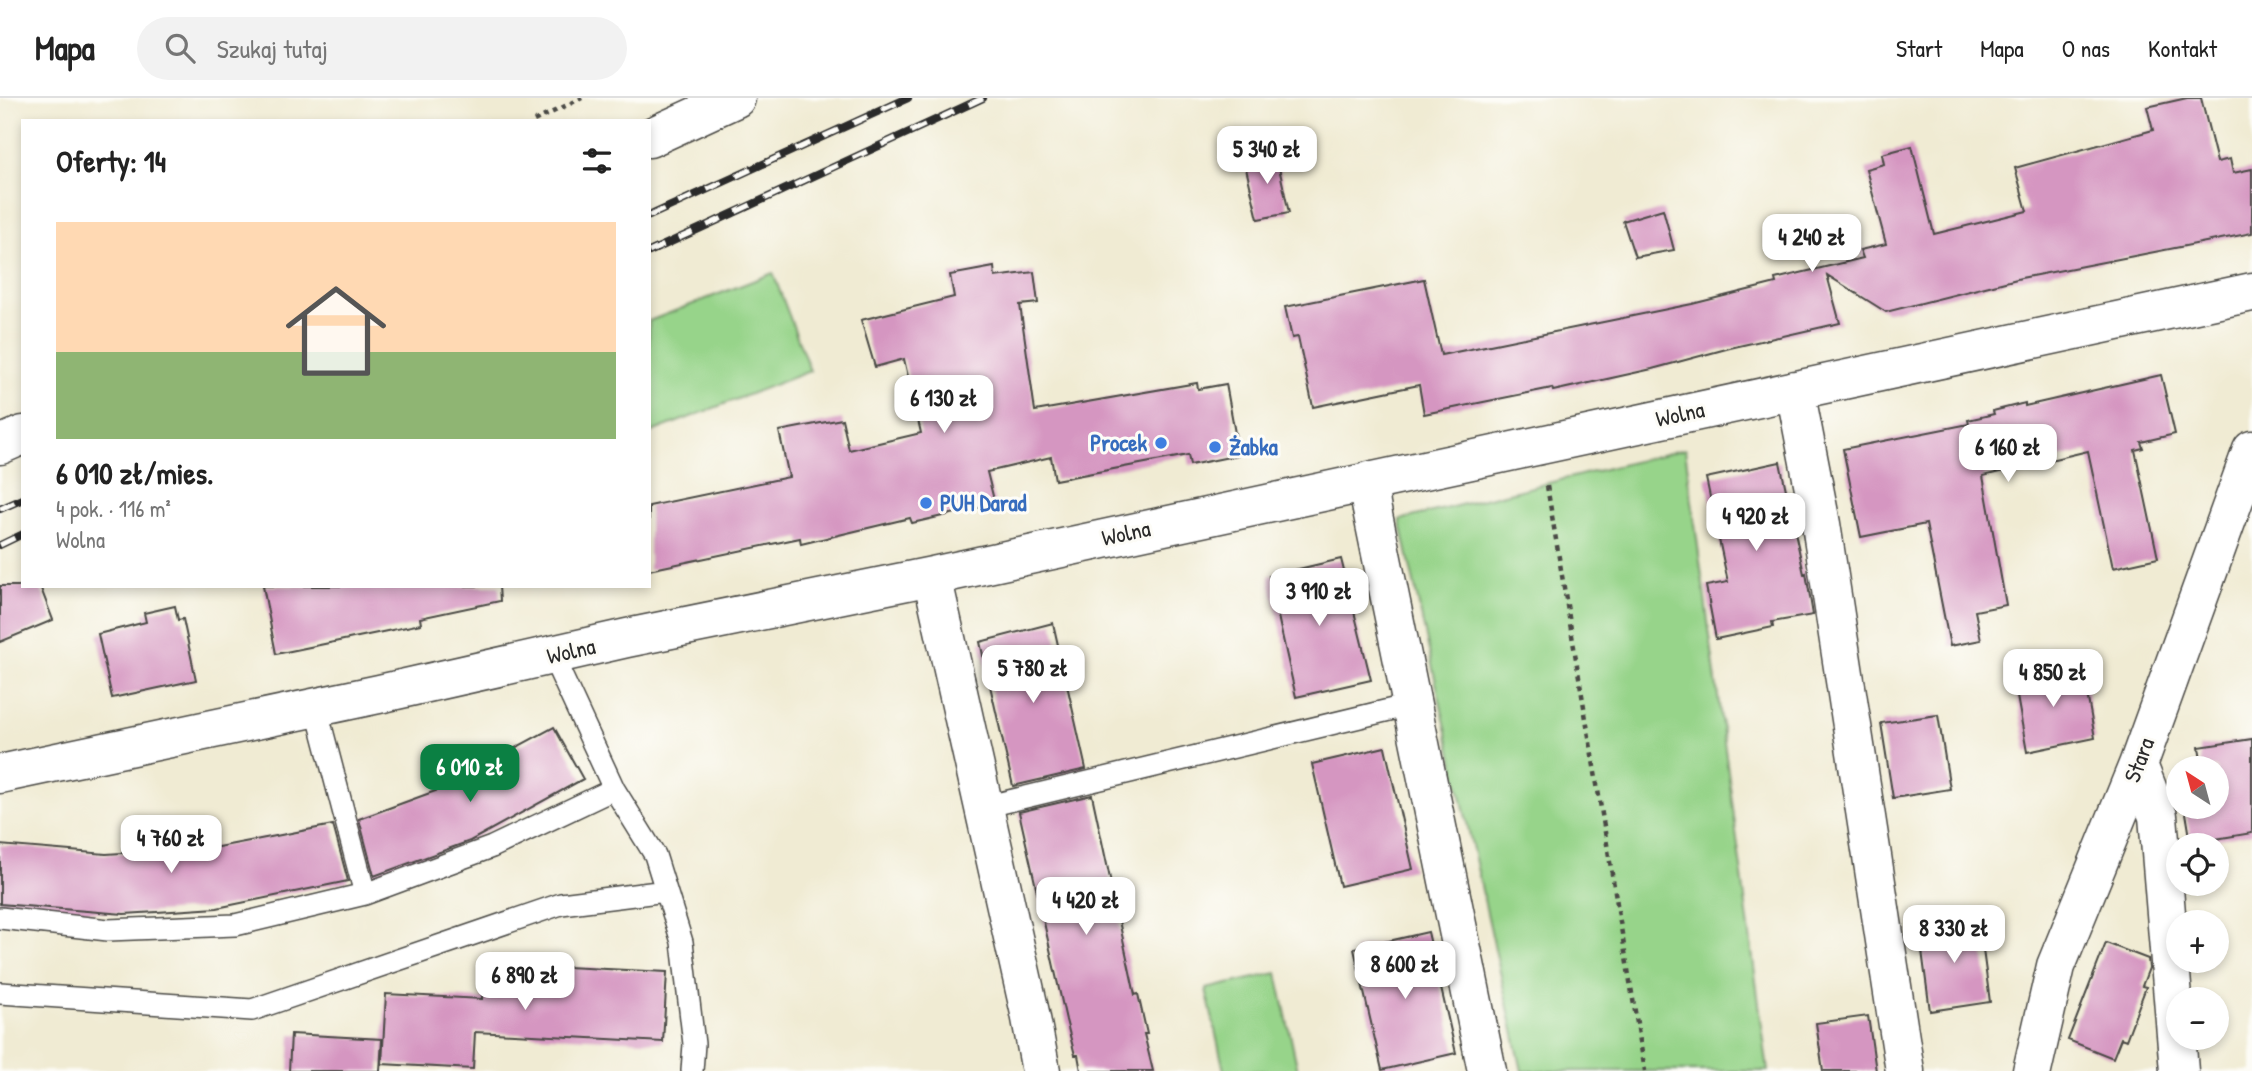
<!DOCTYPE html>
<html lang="pl">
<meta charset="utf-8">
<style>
:root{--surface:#fff;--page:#f2f2f2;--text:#222;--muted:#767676;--line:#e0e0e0;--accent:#0b8043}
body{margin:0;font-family:"Patrick Hand",sans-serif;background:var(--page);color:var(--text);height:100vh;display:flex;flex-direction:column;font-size:26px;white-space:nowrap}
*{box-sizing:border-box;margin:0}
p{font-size:23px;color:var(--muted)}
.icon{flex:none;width:38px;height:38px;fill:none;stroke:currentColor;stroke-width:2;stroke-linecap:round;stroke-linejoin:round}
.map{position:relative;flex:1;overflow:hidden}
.sheet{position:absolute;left:21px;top:21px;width:630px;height:469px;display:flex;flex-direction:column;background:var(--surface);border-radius:0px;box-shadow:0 4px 10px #0003}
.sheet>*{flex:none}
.needle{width:46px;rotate:324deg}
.buttons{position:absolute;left:2166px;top:658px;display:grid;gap:14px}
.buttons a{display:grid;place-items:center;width:63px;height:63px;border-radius:50%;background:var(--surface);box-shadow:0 4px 10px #0003;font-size:35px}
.price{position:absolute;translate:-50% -60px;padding:0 16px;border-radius:14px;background:#fff;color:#222;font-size:23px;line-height:46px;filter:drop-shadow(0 2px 4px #0008)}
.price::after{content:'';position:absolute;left:50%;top:42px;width:21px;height:16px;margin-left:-10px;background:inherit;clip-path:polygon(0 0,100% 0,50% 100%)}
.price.active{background:var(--accent);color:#fff}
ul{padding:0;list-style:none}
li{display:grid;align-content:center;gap:14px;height:371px;padding:0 35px}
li+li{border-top:2px solid var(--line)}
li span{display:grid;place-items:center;height:217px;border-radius:0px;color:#555}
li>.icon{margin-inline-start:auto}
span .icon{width:126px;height:126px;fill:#fffc;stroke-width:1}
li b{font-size:30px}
h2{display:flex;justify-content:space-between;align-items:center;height:84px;padding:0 35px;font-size:30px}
header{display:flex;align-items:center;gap:42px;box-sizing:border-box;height:98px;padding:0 35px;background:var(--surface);border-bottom:2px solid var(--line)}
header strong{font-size:33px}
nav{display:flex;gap:38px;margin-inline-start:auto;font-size:24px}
.search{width:490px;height:63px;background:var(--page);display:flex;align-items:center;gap:18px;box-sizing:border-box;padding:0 24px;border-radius:38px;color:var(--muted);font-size:26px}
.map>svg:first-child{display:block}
</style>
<header>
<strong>Mapa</strong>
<div class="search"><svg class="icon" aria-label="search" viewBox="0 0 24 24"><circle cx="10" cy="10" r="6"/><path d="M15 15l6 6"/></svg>Szukaj tutaj</div>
<nav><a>Start</a><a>Mapa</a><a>O nas</a><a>Kontakt</a></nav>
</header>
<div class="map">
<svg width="2252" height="973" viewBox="0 0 2252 973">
<rect width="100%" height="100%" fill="#fdfcf7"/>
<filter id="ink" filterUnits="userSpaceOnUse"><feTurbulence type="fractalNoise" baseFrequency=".0143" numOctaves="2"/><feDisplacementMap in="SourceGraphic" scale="14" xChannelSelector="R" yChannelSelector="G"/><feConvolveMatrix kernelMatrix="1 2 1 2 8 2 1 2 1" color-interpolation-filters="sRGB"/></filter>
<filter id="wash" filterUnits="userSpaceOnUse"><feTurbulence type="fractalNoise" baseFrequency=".00686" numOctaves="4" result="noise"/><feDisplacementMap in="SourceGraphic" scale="28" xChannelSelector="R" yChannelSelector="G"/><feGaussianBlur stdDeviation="1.57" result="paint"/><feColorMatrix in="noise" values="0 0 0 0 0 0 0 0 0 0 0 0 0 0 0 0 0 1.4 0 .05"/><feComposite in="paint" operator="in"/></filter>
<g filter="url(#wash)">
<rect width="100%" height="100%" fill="#f0ebd3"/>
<path fill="#97d48a" stroke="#61805a" stroke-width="2" d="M 773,175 L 810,273 L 649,335 L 649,223 Z
M 1685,351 L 1768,973 L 1522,973 L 1400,422 Z
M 1277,875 L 1298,973 L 1224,973 L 1206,891 Z"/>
<g id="blocks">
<path fill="#d596c1" d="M 2187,0 L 2201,0 L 2217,64 L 2230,61 L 2233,75 L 2252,71 L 2252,135 L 2021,180 L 1886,214 L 1827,177 L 1840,225 L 1730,250 L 1652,271 L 1553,293 L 1552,290 L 1424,316 L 1419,287 L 1313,309 L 1298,239 L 1292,240 L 1285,209 L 1424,181 L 1441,257 L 1692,206 L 1776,185 L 1775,181 L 1863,160 L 1860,152 L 1886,146 L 1866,71 L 1884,66 L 1882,56 L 1912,48 L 1934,136 L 2027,113 L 2015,70 L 2153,32 L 2147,9 Z
M 1276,56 L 1289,115 L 1258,121 L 1244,62 Z
M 1663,111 L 1674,152 L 1635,159 L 1623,123 Z
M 994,169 L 995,179 L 1034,174 L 1038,205 L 1020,207 L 1035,313 L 1197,285 L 1198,291 L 1226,286 L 1239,357 L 1190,367 L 1188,357 L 1055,382 L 1051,359 L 987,374 L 995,406 L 912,425 L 910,420 L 801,446 L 800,440 L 649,472 L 649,408 L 789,379 L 779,333 L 842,321 L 849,352 L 921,335 L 904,261 L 875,269 L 861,222 L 954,199 L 950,177 Z
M 2161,277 L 2175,336 L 2141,344 L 2143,350 L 2135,352 L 2158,460 L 2113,470 L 2088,353 L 1983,378 L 2006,507 L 1975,513 L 1981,542 L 1950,548 L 1926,426 L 1861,439 L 1843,351 L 1969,326 L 1968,322 L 1994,316 L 1993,313 L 2025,305 L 2025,308 Z
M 1780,364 L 1804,476 L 1806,475 L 1813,517 L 1772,524 L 1773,529 L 1716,541 L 1706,488 L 1728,484 L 1706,380 Z
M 1341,461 L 1371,582 L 1296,599 L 1269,478 Z
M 0,488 L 40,488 L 53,522 L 0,544 Z
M 263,488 L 499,488 L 500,503 L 420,520 L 421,526 L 276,556 Z
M 175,508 L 178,522 L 183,521 L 196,582 L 112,600 L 98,536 L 146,524 L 144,515 Z
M 1053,525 L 1086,671 L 1013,688 L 980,544 Z
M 2045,570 L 2047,579 L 2083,573 L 2095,640 L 2027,654 L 2013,576 Z
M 1938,617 L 1950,691 L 1893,700 L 1881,625 Z
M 554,629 L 583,681 L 470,743 L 374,778 L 359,721 L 482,676 L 479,671 L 493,662 Z
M 2252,641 L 2252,735 L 2191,745 L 2185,709 L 2217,709 L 2217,670 L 2202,670 L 2199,649 Z
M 1385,649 L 1413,771 L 1340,788 L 1312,666 Z
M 1092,697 L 1135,897 L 1138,896 L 1147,936 L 1144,936 L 1153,973 L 1081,973 L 1078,957 L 1075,957 L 1066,922 L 1019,714 Z
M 333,727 L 348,783 L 217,810 L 157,814 L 124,816 L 0,806 L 0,747 L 106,756 L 218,749 Z
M 1979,822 L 1990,904 L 1930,913 L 1919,830 Z
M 1428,834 L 1456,955 L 1382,972 L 1354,851 Z
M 2106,845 L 2148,861 L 2149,870 L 2142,888 L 2146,889 L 2126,942 L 2121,940 L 2113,960 L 2068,942 Z
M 484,865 L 667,874 L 663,944 L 475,934 L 473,971 L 382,966 L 386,896 L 482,901 Z
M 1868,918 L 1876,973 L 1823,973 L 1816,925 Z
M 291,936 L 382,941 L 380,973 L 289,973 Z"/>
</g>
</g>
<g filter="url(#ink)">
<use href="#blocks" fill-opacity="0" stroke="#494844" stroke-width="2"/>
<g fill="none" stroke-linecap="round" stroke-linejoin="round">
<g stroke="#494844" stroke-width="24">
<path id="service" d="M 614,691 L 655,757 L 682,844 L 694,946 L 692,973
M 984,709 L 1410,607
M 365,796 L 492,749 L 614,691 L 552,557
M 0,820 L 108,832 L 235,827 L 365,796 L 316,609
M 0,895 L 252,912 L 561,806 L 666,793"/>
</g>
<g stroke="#494844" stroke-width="41">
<path id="minor" d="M 649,40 L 736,0
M 1795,292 L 1821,426 L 1905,973
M 0,347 L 23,337
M 1369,383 L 1371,407 L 1487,973
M 932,478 L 1030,915 L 1041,973
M 2138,667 L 2158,718 L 2179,973
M 0,676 L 379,596 L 627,540 L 932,478 L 2252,194
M 2032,973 L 2056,868 L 2138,667 L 2252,352"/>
</g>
<path stroke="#494844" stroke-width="4.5" stroke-dasharray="5 5" stroke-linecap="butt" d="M 534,23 L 582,0
M 1547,388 L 1645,973"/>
<use href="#service" stroke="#fff" stroke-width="21"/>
<use href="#minor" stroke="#fff" stroke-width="38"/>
<g stroke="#2b2b2b" stroke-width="8">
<path id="rail" d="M 649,118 L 908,0
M 649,154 L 983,0
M 0,411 L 23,401
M 0,447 L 23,436"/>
</g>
<use href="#rail" stroke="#fdfcf7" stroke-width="5" stroke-dasharray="16" stroke-linecap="butt"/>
</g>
</g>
<g fill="#3f7fe0" stroke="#fdfcf7" stroke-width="2.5">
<circle cx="1161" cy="345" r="7"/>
<circle cx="1215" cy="349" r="7"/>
<circle cx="926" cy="405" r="7"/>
</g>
<g text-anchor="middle" stroke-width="6" stroke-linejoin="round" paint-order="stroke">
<g font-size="23" fill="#2b2b2b" stroke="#fdfcf7">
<text transform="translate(1680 316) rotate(-12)" y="8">Wolna</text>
<text transform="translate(1126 435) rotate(-12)" y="8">Wolna</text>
<text transform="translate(571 553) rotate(-13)" y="8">Wolna</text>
<text transform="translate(2139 662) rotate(-69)" y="8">Stara</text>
</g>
<g font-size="23" font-weight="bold" fill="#366cbe" stroke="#fdfcf7" text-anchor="start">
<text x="1147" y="353" text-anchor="end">Procek</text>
<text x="1229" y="357">Żabka</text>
<text x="940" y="413">PUH Darad</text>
</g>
</g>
</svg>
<div class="buttons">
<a><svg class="needle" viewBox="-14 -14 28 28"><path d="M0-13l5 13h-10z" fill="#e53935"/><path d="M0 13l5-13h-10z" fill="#767676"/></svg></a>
<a><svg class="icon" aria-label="locate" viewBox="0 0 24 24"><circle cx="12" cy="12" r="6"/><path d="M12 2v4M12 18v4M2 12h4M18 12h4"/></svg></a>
<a>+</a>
<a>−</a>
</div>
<b class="price" style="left:1267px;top:88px">5 340 zł</b>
<b class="price" style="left:1812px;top:176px">4 240 zł</b>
<b class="price" style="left:944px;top:337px">6 130 zł</b>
<b class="price" style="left:2008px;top:386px">6 160 zł</b>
<b class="price" style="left:1756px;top:455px">4 920 zł</b>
<b class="price" style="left:1319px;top:530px">3 910 zł</b>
<b class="price" style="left:1033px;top:607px">5 780 zł</b>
<b class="price" style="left:2053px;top:611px">4 850 zł</b>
<b class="price active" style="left:470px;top:706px">6 010 zł</b>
<b class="price" style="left:171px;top:777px">4 760 zł</b>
<b class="price" style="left:1086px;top:839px">4 420 zł</b>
<b class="price" style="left:1954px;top:867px">8 330 zł</b>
<b class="price" style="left:1405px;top:903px">8 600 zł</b>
<b class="price" style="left:525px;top:914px">6 890 zł</b>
<section class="sheet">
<h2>Oferty: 14<svg class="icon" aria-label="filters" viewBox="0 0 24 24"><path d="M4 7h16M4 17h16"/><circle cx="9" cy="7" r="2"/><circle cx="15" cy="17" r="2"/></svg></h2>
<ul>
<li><span style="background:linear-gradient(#ffd9b3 60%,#8fb573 0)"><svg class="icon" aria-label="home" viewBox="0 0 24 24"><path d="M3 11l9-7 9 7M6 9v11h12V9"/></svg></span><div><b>6 010 zł/mies.</b><p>4 pok. · 116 m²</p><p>Wolna</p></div></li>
</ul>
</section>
</div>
